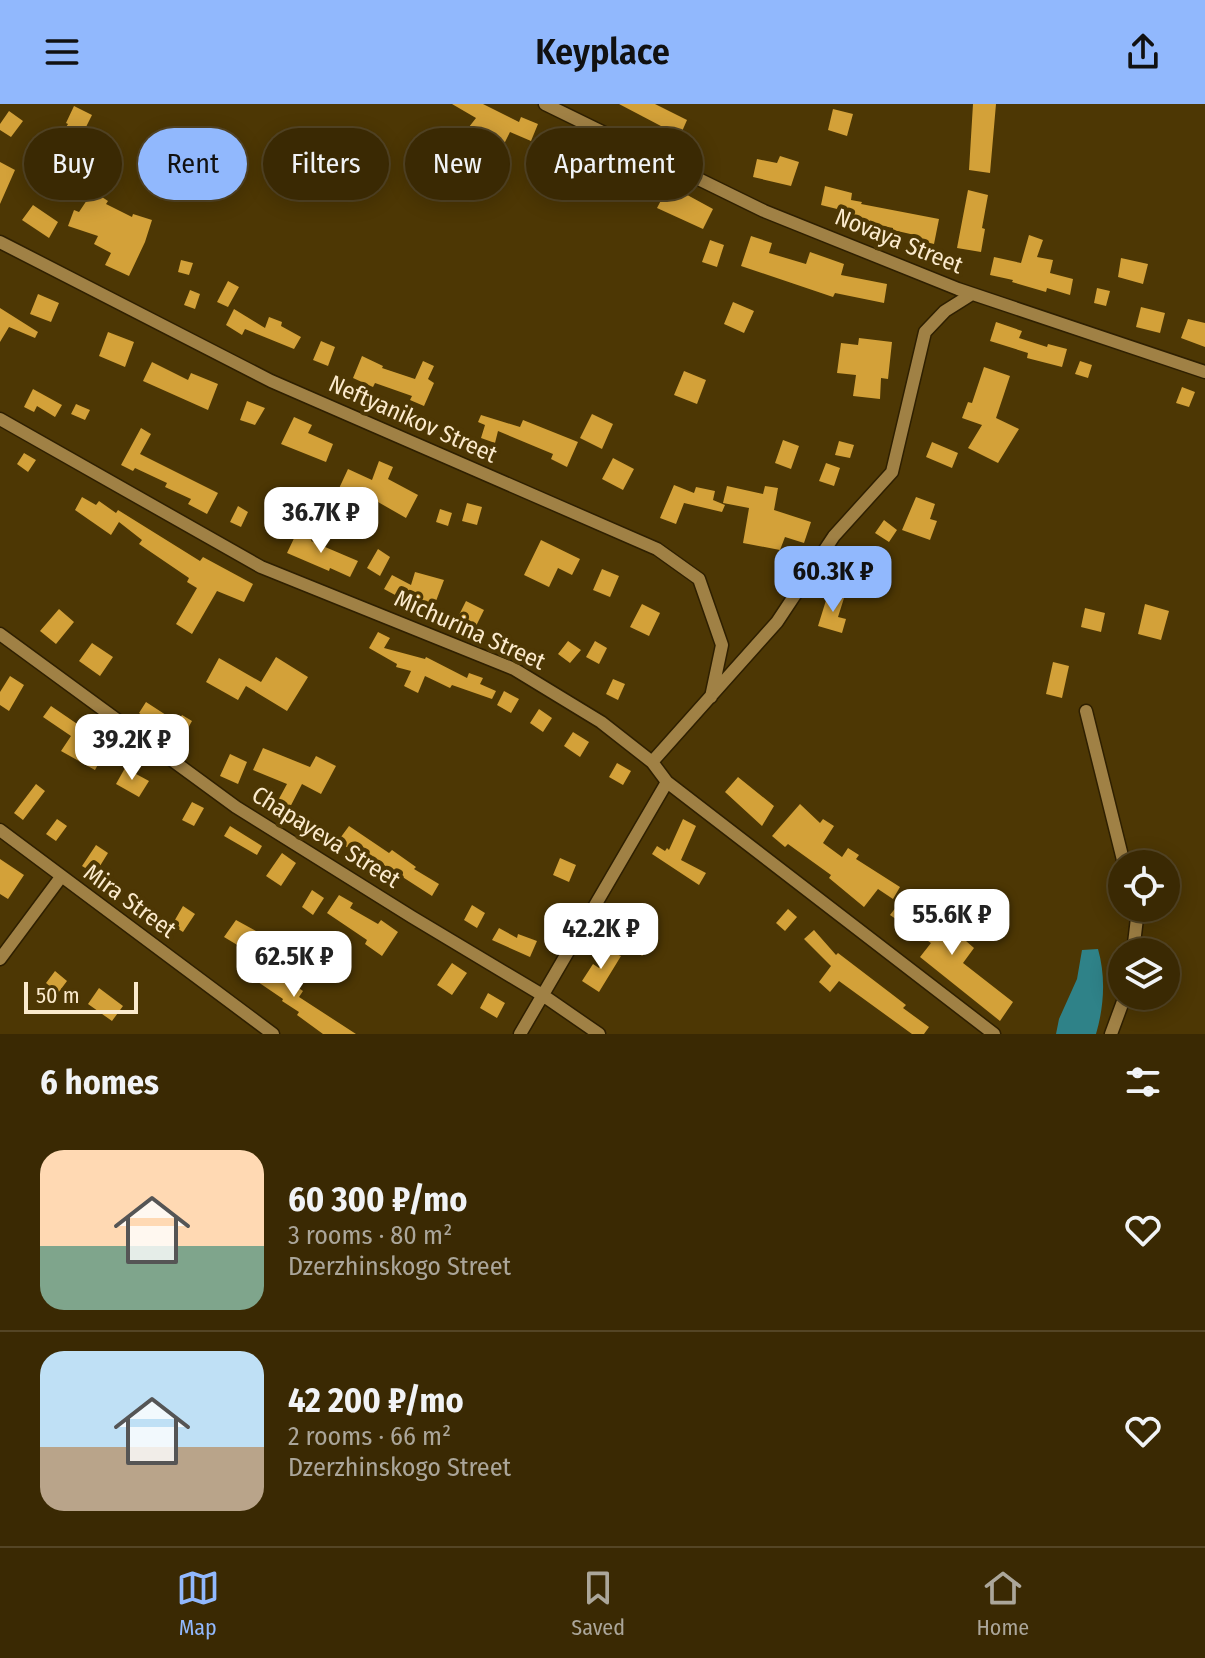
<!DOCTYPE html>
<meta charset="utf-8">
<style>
:root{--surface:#3a2903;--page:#41310d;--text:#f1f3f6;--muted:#aba69a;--line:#544525;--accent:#91b8fd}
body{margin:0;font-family:"Fira Sans Condensed",sans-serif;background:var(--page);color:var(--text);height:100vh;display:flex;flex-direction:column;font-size:30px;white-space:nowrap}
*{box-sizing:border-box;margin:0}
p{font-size:26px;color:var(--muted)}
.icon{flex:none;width:44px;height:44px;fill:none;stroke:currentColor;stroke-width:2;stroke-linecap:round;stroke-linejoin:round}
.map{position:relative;height:930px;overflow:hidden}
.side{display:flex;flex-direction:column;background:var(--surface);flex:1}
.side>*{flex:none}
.top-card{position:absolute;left:24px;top:24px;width:800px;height:72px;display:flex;gap:16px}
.buttons{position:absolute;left:1108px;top:746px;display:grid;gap:16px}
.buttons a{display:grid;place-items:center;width:72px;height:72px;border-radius:50%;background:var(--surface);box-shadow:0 4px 20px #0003,0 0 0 2px var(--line);font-size:40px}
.scale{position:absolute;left:24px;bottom:20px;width:114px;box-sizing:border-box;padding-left:8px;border:4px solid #fbeacc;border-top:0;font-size:22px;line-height:28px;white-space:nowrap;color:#fbeacc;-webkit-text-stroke:6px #4d3704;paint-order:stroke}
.price{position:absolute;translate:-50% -68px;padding:0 18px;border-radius:16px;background:#fff;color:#222;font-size:26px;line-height:52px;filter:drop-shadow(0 2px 4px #0008)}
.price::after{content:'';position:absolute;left:50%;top:48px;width:24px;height:18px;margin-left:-12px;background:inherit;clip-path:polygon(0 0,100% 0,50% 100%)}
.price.selected{background:var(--accent);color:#111}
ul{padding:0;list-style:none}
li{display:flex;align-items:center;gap:24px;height:200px;padding:0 40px}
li+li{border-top:2px solid var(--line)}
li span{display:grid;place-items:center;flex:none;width:224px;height:160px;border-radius:24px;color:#555}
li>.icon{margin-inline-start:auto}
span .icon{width:96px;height:96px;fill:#fffc;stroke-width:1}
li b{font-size:34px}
h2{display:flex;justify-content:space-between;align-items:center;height:96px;padding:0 40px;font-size:34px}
.chip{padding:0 28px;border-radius:36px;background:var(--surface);box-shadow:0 4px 20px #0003,0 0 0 2px var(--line);font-size:28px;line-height:72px}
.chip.selected{background:var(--accent);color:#111}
header{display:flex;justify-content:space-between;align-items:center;height:104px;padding:0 40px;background:var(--accent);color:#111;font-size:36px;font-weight:600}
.tabs{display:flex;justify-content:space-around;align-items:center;height:112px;border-top:2px solid var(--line);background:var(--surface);font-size:22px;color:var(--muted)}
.tabs a{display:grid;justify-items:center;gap:4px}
.tabs .selected{color:var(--accent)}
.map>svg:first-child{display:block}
</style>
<header><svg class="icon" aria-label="menu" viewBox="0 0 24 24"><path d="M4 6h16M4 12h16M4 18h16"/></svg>Keyplace<svg class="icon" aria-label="share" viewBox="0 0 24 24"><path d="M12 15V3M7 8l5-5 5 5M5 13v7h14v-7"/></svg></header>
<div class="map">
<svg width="1205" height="930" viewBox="0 0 1205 930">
<rect width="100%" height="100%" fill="#4d3704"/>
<path fill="#2f8288" d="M 1098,845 C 1106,873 1104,903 1096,930 L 1056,930 L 1059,915 L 1077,875 L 1082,846 Z"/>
<path fill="#d3a139" d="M 452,0 L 483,0 L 519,18 L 521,13 L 538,20 L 531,37 L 510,28 L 504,40 L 469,23 L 476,14 Z
M 619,0 L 655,0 L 687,16 L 680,32 Z
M 973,0 L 996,0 L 990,69 L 969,66 Z
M 74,2 L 92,11 L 67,61 L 50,50 L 68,20 L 66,19 Z
M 833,5 L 853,10 L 847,32 L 828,26 Z
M 9,7 L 23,17 L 11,33 L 0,26 L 0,20 Z
M 559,31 L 618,61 L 621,55 L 635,61 L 625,82 L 631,85 L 626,95 L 600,83 L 604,74 L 551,48 Z
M 780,52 L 799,58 L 791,82 L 753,73 L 757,55 L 777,59 Z
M 0,58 L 15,66 L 0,100 Z
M 669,81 L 713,105 L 703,125 L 657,104 Z
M 825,82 L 852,89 L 851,96 L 862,98 L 861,100 L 939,115 L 934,140 L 918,136 L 919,132 L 893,126 L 893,124 L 844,114 L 845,107 L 821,101 Z
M 968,86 L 988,91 L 982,124 L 985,125 L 981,148 L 957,144 Z
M 93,87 L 108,97 L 106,100 L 132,113 L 133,110 L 152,116 L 145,138 L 129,172 L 105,161 L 111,149 L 94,140 L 98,132 L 68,122 L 74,106 L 79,108 Z
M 33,101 L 58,118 L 49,134 L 22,116 Z
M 1029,131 L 1043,136 L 1037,153 L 1053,156 L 1050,169 L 1073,175 L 1070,191 L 1047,184 L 1046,188 L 1012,178 L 1013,176 L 990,171 L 994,153 L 1021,159 Z
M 751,132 L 772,139 L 769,149 L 806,160 L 810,148 L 844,160 L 841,171 L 887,180 L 884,199 L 835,189 L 833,193 L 741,162 Z
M 710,136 L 724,141 L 717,163 L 702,158 Z
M 1121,154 L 1148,160 L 1143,180 L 1118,173 Z
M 181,156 L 193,159 L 189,171 L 178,168 Z
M 228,177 L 239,183 L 228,203 L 217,198 Z
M 1097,184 L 1110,187 L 1106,202 L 1094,199 Z
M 190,186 L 200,190 L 195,205 L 184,201 Z
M 38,190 L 59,199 L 51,218 L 30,210 Z
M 733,198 L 754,207 L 744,229 L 724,220 Z
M 1141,203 L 1165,209 L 1160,229 L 1136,223 Z
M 0,204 L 38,228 L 35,234 L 9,223 L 0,238 Z
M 234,205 L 265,224 L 269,213 L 282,218 L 281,222 L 301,233 L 294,245 L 245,225 L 242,231 L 226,221 Z
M 1188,215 L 1205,219 L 1205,243 L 1181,234 Z
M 996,218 L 1022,227 L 1019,234 L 1047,243 L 1048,240 L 1067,245 L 1062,263 L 1027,254 L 1028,249 L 990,237 Z
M 108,228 L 134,238 L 125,263 L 99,252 Z
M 859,234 L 892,238 L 888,275 L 881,274 L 880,295 L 853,292 L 856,271 L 837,269 L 841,239 L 858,241 Z
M 321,237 L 335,243 L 328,262 L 313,256 Z
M 362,252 L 383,262 L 382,264 L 415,275 L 423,257 L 434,262 L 428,275 L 434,279 L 424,302 L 410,296 L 412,292 L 375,279 L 373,283 L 353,274 Z
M 1080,257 L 1092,261 L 1088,274 L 1075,270 Z
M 152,258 L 188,276 L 191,269 L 218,280 L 208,306 L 143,277 Z
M 984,263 L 1010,272 L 996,314 L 1019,325 L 998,359 L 968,344 L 982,321 L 962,314 L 968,298 L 972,299 Z
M 684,267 L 706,276 L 697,300 L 674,291 Z
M 1182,283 L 1195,288 L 1189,303 L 1176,299 Z
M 33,285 L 62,301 L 55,313 L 37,302 L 34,308 L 24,303 Z
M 247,297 L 265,304 L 255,321 L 240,316 Z
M 76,300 L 90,306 L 85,316 L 71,310 Z
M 592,310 L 613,320 L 602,345 L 580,334 Z
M 481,311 L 520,323 L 523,316 L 578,338 L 567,363 L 551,355 L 553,350 L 498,327 L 495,339 L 481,334 L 485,321 L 478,318 Z
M 294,313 L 312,321 L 308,329 L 333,340 L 326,358 L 281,340 Z
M 141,324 L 151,330 L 140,350 L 218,389 L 207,410 L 188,400 L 191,395 L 165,383 L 167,379 L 135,364 L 133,367 L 121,361 Z
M 783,336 L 799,342 L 791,365 L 775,359 Z
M 839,337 L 854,341 L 850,354 L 835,351 Z
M 932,338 L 958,349 L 952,364 L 926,353 Z
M 24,349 L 36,356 L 28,368 L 17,360 Z
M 613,354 L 634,365 L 623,386 L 602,375 Z
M 379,357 L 393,363 L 388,375 L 418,391 L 406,414 L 378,398 L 371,415 L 358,409 L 360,405 L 336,391 L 348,365 L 372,376 Z
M 826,359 L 840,364 L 834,382 L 819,377 Z
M 674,381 L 694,389 L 696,383 L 715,387 L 713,396 L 725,401 L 722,408 L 684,399 L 676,420 L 660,414 Z
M 727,382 L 763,390 L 765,382 L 778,384 L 774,406 L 811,418 L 804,439 L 785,433 L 780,446 L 743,439 L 749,404 L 723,399 Z
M 82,393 L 96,401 L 99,397 L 116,409 L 118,406 L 200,457 L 203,453 L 253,480 L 244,498 L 217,487 L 192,530 L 176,520 L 197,484 L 187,478 L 189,474 L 139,440 L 142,436 L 119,418 L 111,431 L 75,406 Z
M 916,393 L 935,400 L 930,415 L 937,417 L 930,436 L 902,426 Z
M 467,399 L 482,403 L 477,421 L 462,417 Z
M 238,402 L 248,408 L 241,423 L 230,418 Z
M 440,405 L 452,409 L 448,422 L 436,418 Z
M 884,416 L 897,426 L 889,438 L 875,429 Z
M 298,426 L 313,433 L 311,437 L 358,457 L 350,473 L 330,464 L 329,467 L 287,449 Z
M 541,436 L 580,455 L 572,471 L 558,464 L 549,483 L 524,471 Z
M 378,445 L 390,453 L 380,472 L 367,464 Z
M 860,447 L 877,456 L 869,473 L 852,464 Z
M 602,465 L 619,472 L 610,493 L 593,486 Z
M 415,468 L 444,476 L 433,505 L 408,498 L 384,485 L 392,471 L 411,481 Z
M 828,490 L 844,494 L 838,513 L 846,515 L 842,529 L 818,522 Z
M 466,497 L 484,506 L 475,524 L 457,515 Z
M 642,500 L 660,509 L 649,532 L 630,523 Z
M 1145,500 L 1169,507 L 1161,536 L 1138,530 Z
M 1085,504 L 1105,509 L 1101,528 L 1081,523 Z
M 59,505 L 74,518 L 56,540 L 40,527 Z
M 378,528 L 390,534 L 384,544 L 425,555 L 426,553 L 467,574 L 469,569 L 483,574 L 480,580 L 496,587 L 492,595 L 452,581 L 450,584 L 425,572 L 418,589 L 404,582 L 411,567 L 396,563 L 397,560 L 369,544 Z
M 568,537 L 581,546 L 570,559 L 558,550 Z
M 595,537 L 607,544 L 599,560 L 586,553 Z
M 92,539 L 113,553 L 100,572 L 79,557 Z
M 276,553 L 308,573 L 287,607 L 246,582 L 238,596 L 206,578 L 219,554 L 261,578 Z
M 1053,558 L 1069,562 L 1062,594 L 1046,590 Z
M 10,572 L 24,581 L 9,607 L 0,601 L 0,588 Z
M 613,575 L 625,580 L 618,596 L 606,590 Z
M 504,587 L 519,595 L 511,609 L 497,601 Z
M 146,598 L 166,611 L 158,622 L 139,609 Z
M 51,602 L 89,628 L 91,625 L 111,636 L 95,666 L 61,647 L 71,632 L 43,613 Z
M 539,605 L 552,614 L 543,628 L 530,619 Z
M 182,611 L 192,617 L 184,631 L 174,625 Z
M 573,628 L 589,638 L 580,653 L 564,642 Z
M 263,644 L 310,663 L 316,652 L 336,662 L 321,690 L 302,680 L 287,709 L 275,702 L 287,680 L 253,666 Z
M 230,650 L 247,658 L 238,680 L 220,672 Z
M 617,659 L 631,667 L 623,681 L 609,673 Z
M 125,664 L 149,677 L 139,693 L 116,680 Z
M 738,673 L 774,702 L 762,722 L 725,688 Z
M 36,680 L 45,687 L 23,716 L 14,709 Z
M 192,698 L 204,704 L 194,722 L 182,716 Z
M 800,700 L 820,719 L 823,715 L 834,722 L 823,739 L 842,753 L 848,744 L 859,751 L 856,755 L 900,783 L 893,795 L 878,785 L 864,803 L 829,774 L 831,771 L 788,740 L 785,743 L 772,732 Z
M 57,715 L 67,722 L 56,737 L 46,730 Z
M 683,715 L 696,722 L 681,756 L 706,769 L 699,781 L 652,750 L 657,742 L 665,747 L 667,744 L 669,746 Z
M 230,722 L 262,742 L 257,751 L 224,732 Z
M 349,722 L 389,749 L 392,746 L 416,763 L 414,765 L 439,780 L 432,792 L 370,752 L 367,757 L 338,737 Z
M 96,741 L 108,749 L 95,770 L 82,762 Z
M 282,749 L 296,759 L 281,782 L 266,772 Z
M 560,754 L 576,761 L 569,778 L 553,771 Z
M 0,755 L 24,771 L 8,795 L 0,790 Z
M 312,786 L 324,794 L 313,811 L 302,803 Z
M 339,791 L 353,799 L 350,804 L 378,820 L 381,816 L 398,828 L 382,852 L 365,840 L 367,836 L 327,809 Z
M 903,794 L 942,821 L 945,817 L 969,833 L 966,837 L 974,844 L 963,859 L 1013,898 L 1000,917 L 920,853 L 931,839 L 890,811 Z
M 472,801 L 485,809 L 477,824 L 464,816 Z
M 183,802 L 195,810 L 183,828 L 172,821 Z
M 788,805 L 797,813 L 785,827 L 776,819 Z
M 236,816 L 256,827 L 244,845 L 224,833 Z
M 499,824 L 517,834 L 518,830 L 537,837 L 530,853 L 492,836 Z
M 814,826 L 836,851 L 838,849 L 893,891 L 906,901 L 903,904 L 929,923 L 924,930 L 912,930 L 839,877 L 830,888 L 819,878 L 831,862 L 804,835 Z
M 645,832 L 653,840 L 642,852 L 634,843 Z
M 607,846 L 621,852 L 599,888 L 582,877 L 593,860 L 599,864 Z
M 251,853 L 291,882 L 293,880 L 303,887 L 299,893 L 356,930 L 323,930 L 297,911 L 299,908 L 282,897 L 283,895 L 242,867 Z
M 452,859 L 467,869 L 452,891 L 437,881 Z
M 55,867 L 67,877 L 58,889 L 46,879 Z
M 99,884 L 123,902 L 112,917 L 88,900 Z
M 488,889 L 505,899 L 497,914 L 480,904 Z"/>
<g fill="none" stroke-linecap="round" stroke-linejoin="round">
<g stroke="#2e1f00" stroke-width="15">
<path id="street" d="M 545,0 L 764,107 L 958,185 L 1205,268
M 0,138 L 271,277 L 657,445 L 699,475 L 722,541 L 711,593
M 0,315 L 261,463 L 514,565 L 601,618 L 652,658 L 667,678 L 994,930
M 0,530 L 236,703 L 412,813 L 544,892 L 599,930
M 1086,607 L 1124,760
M 652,658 L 777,518 L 834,432 L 892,368 L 925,228 L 945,207 L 972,190
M 0,726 L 273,930
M 1133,848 L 1137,814 L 1134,804
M 0,855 L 61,773
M 520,930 L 667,678
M 1111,930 L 1125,892"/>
</g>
<use href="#street" stroke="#a08145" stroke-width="12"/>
</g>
<g text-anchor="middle" stroke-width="8" stroke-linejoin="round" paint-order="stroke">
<g font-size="24" fill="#fbeacc" stroke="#4d3704">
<text transform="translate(899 137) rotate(22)" y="8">Novaya Street</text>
<text transform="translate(413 315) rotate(24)" y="8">Neftyanikov Street</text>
<text transform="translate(470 526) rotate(24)" y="8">Michurina Street</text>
<text transform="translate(326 733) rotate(32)" y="8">Chapayeva Street</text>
<text transform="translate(130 797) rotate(36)" y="8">Mira Street</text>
</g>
</g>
</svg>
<div class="buttons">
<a><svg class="icon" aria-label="locate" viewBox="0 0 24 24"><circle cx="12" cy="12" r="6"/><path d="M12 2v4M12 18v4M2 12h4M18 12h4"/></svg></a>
<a><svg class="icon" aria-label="layers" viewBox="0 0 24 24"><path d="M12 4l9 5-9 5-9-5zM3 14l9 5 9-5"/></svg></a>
</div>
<div class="scale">50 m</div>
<b class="price" style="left:321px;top:451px">36.7K ₽</b>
<b class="price selected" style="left:833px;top:510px">60.3K ₽</b>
<b class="price" style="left:132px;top:678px">39.2K ₽</b>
<b class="price" style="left:952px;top:853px">55.6K ₽</b>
<b class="price" style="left:601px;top:867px">42.2K ₽</b>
<b class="price" style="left:294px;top:895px">62.5K ₽</b>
<div class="top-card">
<a class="chip">Buy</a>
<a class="chip selected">Rent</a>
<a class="chip">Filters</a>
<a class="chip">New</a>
<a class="chip">Apartment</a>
</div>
</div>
<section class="side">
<h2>6 homes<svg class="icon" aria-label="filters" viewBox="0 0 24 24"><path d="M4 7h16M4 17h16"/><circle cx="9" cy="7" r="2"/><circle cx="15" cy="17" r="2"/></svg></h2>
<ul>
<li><span style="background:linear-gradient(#ffd9b3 60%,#7fa58c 0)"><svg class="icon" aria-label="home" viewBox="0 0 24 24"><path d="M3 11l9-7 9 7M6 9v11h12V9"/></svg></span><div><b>60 300 ₽/mo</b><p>3 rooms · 80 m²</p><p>Dzerzhinskogo Street</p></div><svg class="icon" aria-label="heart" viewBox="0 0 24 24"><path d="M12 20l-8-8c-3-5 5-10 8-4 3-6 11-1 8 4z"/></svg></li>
<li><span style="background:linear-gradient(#bfe0f5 60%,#b9a48a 0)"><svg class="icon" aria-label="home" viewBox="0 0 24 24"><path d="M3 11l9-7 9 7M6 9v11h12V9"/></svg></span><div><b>42 200 ₽/mo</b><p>2 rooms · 66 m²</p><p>Dzerzhinskogo Street</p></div><svg class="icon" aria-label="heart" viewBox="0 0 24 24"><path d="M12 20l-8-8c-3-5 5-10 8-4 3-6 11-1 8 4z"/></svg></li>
</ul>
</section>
<nav class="tabs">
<a class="selected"><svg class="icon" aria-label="map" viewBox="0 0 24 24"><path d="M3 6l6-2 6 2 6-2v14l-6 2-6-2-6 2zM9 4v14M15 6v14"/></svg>Map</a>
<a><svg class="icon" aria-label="saved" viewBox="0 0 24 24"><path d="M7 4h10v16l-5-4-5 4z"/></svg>Saved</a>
<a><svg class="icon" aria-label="home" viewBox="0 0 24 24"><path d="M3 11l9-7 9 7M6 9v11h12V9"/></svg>Home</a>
</nav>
